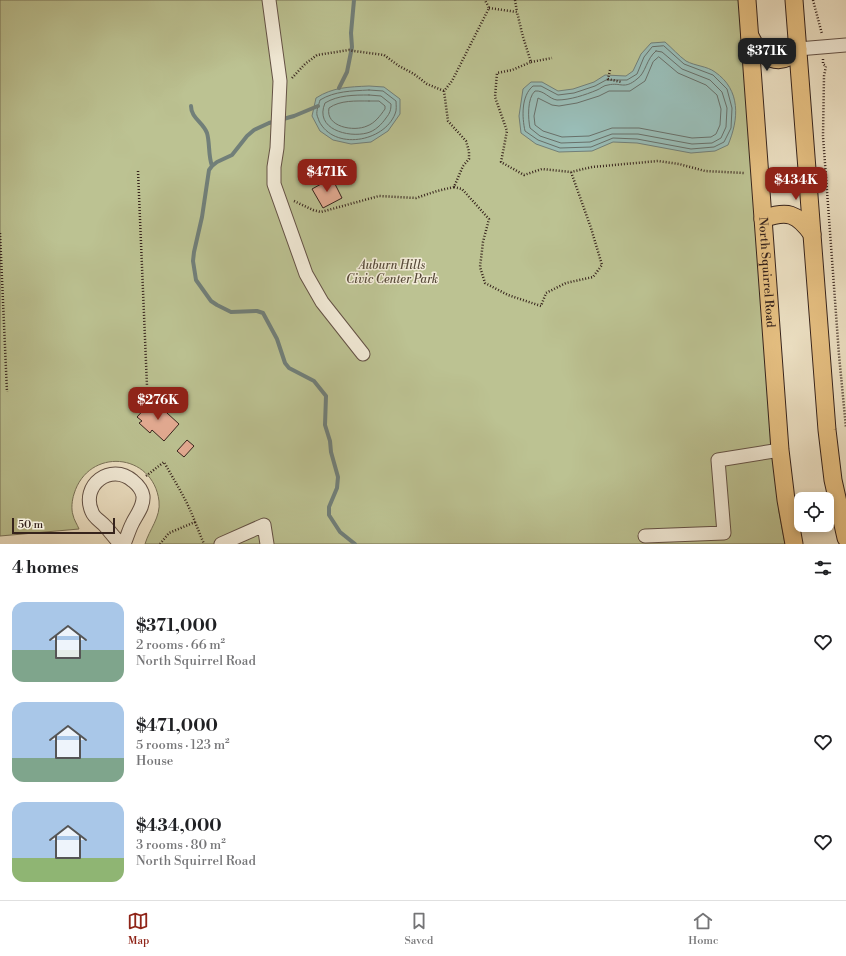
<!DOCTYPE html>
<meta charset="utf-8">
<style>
:root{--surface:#fff;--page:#f2f2f2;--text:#202124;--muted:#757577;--line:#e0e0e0;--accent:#8f2418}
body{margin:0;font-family:"Libre Bodoni",serif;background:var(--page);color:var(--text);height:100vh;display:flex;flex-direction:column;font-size:15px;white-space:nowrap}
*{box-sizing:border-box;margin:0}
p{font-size:13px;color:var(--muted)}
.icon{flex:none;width:22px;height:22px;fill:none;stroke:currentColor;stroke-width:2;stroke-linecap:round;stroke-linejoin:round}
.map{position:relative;height:544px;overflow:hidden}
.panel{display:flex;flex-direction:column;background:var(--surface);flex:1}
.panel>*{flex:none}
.fabs{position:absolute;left:794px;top:492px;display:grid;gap:8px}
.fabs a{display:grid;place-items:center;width:40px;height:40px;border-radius:8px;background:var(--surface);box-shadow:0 2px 6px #0003;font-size:20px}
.scale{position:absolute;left:12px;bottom:10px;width:103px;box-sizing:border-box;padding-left:4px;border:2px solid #36231c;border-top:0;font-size:11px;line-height:14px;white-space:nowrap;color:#36231c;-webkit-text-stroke:3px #f3ecd9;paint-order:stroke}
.price{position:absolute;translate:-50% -34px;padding:0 9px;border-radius:8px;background:var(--accent);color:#fff;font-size:13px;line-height:26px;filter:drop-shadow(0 1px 2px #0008)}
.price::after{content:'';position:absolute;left:50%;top:24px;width:12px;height:9px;margin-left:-6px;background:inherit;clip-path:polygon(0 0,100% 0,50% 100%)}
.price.active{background:#222;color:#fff}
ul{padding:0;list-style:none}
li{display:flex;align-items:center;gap:12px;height:100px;padding:0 12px}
li span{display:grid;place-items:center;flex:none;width:112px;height:80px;border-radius:12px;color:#555}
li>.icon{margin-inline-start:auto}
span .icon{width:48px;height:48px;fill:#fffc;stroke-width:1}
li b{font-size:17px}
h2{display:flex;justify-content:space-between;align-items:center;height:48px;padding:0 12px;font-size:17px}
.tabs{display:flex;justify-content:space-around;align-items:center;height:56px;border-top:1px solid var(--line);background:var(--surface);font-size:11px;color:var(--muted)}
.tabs a{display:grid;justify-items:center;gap:2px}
.tabs .active{color:var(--accent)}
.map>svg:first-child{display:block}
</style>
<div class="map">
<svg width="846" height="544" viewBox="0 0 846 544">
<rect width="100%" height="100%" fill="#ede1c4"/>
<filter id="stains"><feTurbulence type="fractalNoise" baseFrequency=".005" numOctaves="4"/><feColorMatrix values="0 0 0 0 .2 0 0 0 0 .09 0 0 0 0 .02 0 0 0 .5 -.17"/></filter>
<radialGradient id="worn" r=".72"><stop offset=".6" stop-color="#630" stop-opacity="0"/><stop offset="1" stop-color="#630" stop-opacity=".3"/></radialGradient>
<path fill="#bcc292" stroke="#797257" d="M 0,0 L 741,0 L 774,456 L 779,512 L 785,544 L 145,544 C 149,530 161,517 159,501 C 153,452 88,447 74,494 C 72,500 71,509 73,515 C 74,520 77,524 79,529 L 0,536 Z"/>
<path fill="#99bdb7" stroke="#717f79" d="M 665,42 C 672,48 679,56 686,61 C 695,66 707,66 715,72 C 741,90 739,119 728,145 L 715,151 L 691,153 L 637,143 L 613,142 L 592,151 L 559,152 L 536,144 L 521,133 L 519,116 L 523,89 L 531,82 L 542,82 L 558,91 L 573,89 L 594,82 L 605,75 L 626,76 L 633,71 L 641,54 L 651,43 Z
M 369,86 L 384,87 L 400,99 L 400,114 L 388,131 L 371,142 L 351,144 L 333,140 L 320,131 L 312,116 L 316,98 C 333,87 349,87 369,86 Z"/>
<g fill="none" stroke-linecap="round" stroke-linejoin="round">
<path stroke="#68706a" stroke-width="1" d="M 664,46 L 684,64 L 713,75 L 727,89 L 732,108 L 731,128 L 724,142 L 714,147 L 691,149 L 637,139 L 613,138 L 591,147 L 560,148 L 538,140 L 525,131 C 522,117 521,96 533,86 L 541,86 L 558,95 L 574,93 L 595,86 L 606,80 L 627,80 L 637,74 L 644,57 L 652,47 Z
M 656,51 L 662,52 L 682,69 L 710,80 L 722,92 L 727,108 L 726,127 L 721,138 L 712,143 L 692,144 L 638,134 L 612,134 L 590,142 L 561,143 L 540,136 L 530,128 C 528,119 527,98 535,91 C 544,90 549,99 557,100 C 570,100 585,95 597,90 C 600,89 604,85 608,85 C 621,82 624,90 637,79 C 646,73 646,59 656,51 Z
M 659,57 L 678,73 L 706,85 L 717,95 L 721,109 L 720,125 L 716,134 L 711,137 L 692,138 L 639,128 L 612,128 L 589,136 L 562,137 L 543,131 L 535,125 L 534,116 L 538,98 L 552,105 L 559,106 L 577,103 L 599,96 L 609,91 L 630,91 L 645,81 L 653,62 Z
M 369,90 L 383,91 L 396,101 C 396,105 397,110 395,114 C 384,142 334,151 319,121 C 319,120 317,116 317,115 C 316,111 319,104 320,100 C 335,91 351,91 369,90 Z
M 369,95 L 381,96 L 391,104 C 391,110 390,113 386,118 C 382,124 375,131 367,133 C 348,138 314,129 325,103 C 338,95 354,95 369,95 Z
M 369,101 L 379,101 L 385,106 L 385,109 C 380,116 375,123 367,126 C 354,132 325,127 329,108 C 340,100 356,101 369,101 Z"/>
<path stroke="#717f79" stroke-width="4" d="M 339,88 L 347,72 L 352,47 L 351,33 L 354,0
M 191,106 C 191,118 203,122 207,133 C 210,143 208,155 212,166
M 318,106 L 294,116 L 269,123 L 254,130 L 247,136 L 232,155 L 217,162 L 212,166 L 209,170 L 202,217 L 194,252 L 193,261 L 196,280 L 211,301 L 217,305 L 231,312 L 257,311 L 263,313 L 277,339 L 285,363 L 289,368 L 314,381 L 326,396 L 325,425 L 330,441 L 331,452 L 338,477 L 337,488 L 329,507 L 329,515 L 340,532 L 355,544"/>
</g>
<path fill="#e4ab93" stroke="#36231c" d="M 332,178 L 342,198 L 323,208 L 312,189 Z
M 155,402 L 179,424 L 164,441 L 152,430 L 150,433 L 139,423 L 142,421 L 137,417 L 149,404 L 151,406 Z
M 187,440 L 194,446 L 184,457 L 177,451 Z"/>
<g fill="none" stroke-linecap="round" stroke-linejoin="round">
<g stroke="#645246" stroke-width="15">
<path id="minor" d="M 269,0 L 280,81 L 277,148 L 274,167 L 274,184 L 306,274 L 322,302 L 363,354
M 798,49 L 846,45
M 645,536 L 724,533 L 718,460 L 780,450
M 120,544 C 115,538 111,533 106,527 C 102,522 94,518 92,512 C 80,485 111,462 133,481 C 138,485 142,490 143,496 C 144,507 136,515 132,524 C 129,530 127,537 124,544
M 221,544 L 264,525 L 267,544"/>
</g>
<g stroke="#36231c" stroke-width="19">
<g id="major">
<path id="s1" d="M 747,0 L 780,450 L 786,500 L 794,544"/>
<path d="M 794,0 L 827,430 L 833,480 L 846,538"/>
<path d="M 750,36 C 760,58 780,69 798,49"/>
<path d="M 763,219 C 787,210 797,213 812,234"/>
</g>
</g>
<path stroke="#36231c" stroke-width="2.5" stroke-dasharray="1 2" stroke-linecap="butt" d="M 515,0 L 517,12
M 813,0 L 822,34
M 489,8 L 517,12 L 523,37 L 531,62 L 512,70 L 497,73 L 495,97 L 507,131 L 501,162 L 524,175 L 542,169 L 571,172 L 592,167 L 658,161 L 679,164 L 705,171 L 745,173
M 823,59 L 823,64 L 826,66 L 824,76 L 823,136 L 839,355 L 846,428
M 531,62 L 552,58
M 610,70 L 608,79 L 621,82
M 292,78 L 305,64 L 317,55 L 349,50 L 354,51 L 384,55 L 399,66 L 414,74 L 427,84 L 444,91
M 138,171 L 147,386
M 454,187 L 462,189 L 489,219 L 483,242 L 480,267 L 485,283 L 508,295 L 541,306 L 546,293 L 566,283 L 593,277 L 602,265 L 591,228 L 571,172
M 294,201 L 313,210 L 321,212 L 379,196 L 416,198 L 437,191 L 454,187 L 463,166 L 469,159 L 469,151 L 466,141 L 448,121 L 444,91 L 452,81 L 489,8 L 485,0
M 0,233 L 7,392
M 146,476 L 164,462 C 175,482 187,500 195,522 L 169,533 L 160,544
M 195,522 L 204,544"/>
<use href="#minor" stroke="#f3ecd9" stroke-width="13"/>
<use href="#major" stroke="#e6c082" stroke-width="17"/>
</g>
<g text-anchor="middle" stroke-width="3" stroke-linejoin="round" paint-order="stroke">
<g font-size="12" font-style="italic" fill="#584b3a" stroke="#f3ecd9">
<text x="392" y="269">Auburn Hills<tspan x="392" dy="14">Civic Center Park</tspan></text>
</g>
<g font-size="12" fill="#36231c" stroke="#f3ecd9">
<text dy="4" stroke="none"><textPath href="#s1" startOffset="273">North Squirrel Road</textPath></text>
</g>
</g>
<rect width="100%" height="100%" filter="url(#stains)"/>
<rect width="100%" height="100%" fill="url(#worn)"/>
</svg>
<div class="fabs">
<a><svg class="icon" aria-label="locate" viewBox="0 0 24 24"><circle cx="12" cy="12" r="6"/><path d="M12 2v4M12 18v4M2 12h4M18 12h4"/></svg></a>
</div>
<div class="scale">50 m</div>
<b class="price active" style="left:767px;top:72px">$371K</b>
<b class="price" style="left:327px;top:193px">$471K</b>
<b class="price" style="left:796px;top:201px">$434K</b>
<b class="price" style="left:158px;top:421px">$276K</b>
</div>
<section class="panel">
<h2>4 homes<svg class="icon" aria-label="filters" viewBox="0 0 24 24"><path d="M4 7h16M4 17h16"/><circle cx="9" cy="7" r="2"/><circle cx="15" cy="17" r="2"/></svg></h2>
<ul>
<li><span style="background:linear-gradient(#a9c7e8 60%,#7fa58c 0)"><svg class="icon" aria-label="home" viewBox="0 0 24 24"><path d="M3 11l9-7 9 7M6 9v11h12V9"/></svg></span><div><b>$371,000</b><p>2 rooms · 66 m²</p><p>North Squirrel Road</p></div><svg class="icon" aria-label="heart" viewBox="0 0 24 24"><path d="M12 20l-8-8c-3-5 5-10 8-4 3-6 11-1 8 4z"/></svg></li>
<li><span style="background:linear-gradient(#a9c7e8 70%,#7fa58c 0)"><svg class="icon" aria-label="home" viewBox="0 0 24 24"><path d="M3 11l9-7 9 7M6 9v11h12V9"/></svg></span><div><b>$471,000</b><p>5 rooms · 123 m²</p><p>House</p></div><svg class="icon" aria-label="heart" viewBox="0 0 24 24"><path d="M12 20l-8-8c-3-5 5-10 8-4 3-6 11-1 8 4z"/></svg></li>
<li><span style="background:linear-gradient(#a9c7e8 70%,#8fb573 0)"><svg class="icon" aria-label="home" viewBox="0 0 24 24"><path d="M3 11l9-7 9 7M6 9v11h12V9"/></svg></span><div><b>$434,000</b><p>3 rooms · 80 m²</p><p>North Squirrel Road</p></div><svg class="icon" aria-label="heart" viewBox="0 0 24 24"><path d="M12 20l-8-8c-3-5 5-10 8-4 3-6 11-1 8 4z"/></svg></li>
</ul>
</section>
<nav class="tabs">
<a class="active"><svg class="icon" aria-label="map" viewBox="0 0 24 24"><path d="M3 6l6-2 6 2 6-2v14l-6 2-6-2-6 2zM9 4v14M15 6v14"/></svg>Map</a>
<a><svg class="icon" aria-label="saved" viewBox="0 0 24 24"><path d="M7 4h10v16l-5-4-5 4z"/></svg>Saved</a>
<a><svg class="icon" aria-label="home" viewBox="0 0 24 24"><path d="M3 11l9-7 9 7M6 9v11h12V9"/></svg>Home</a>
</nav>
